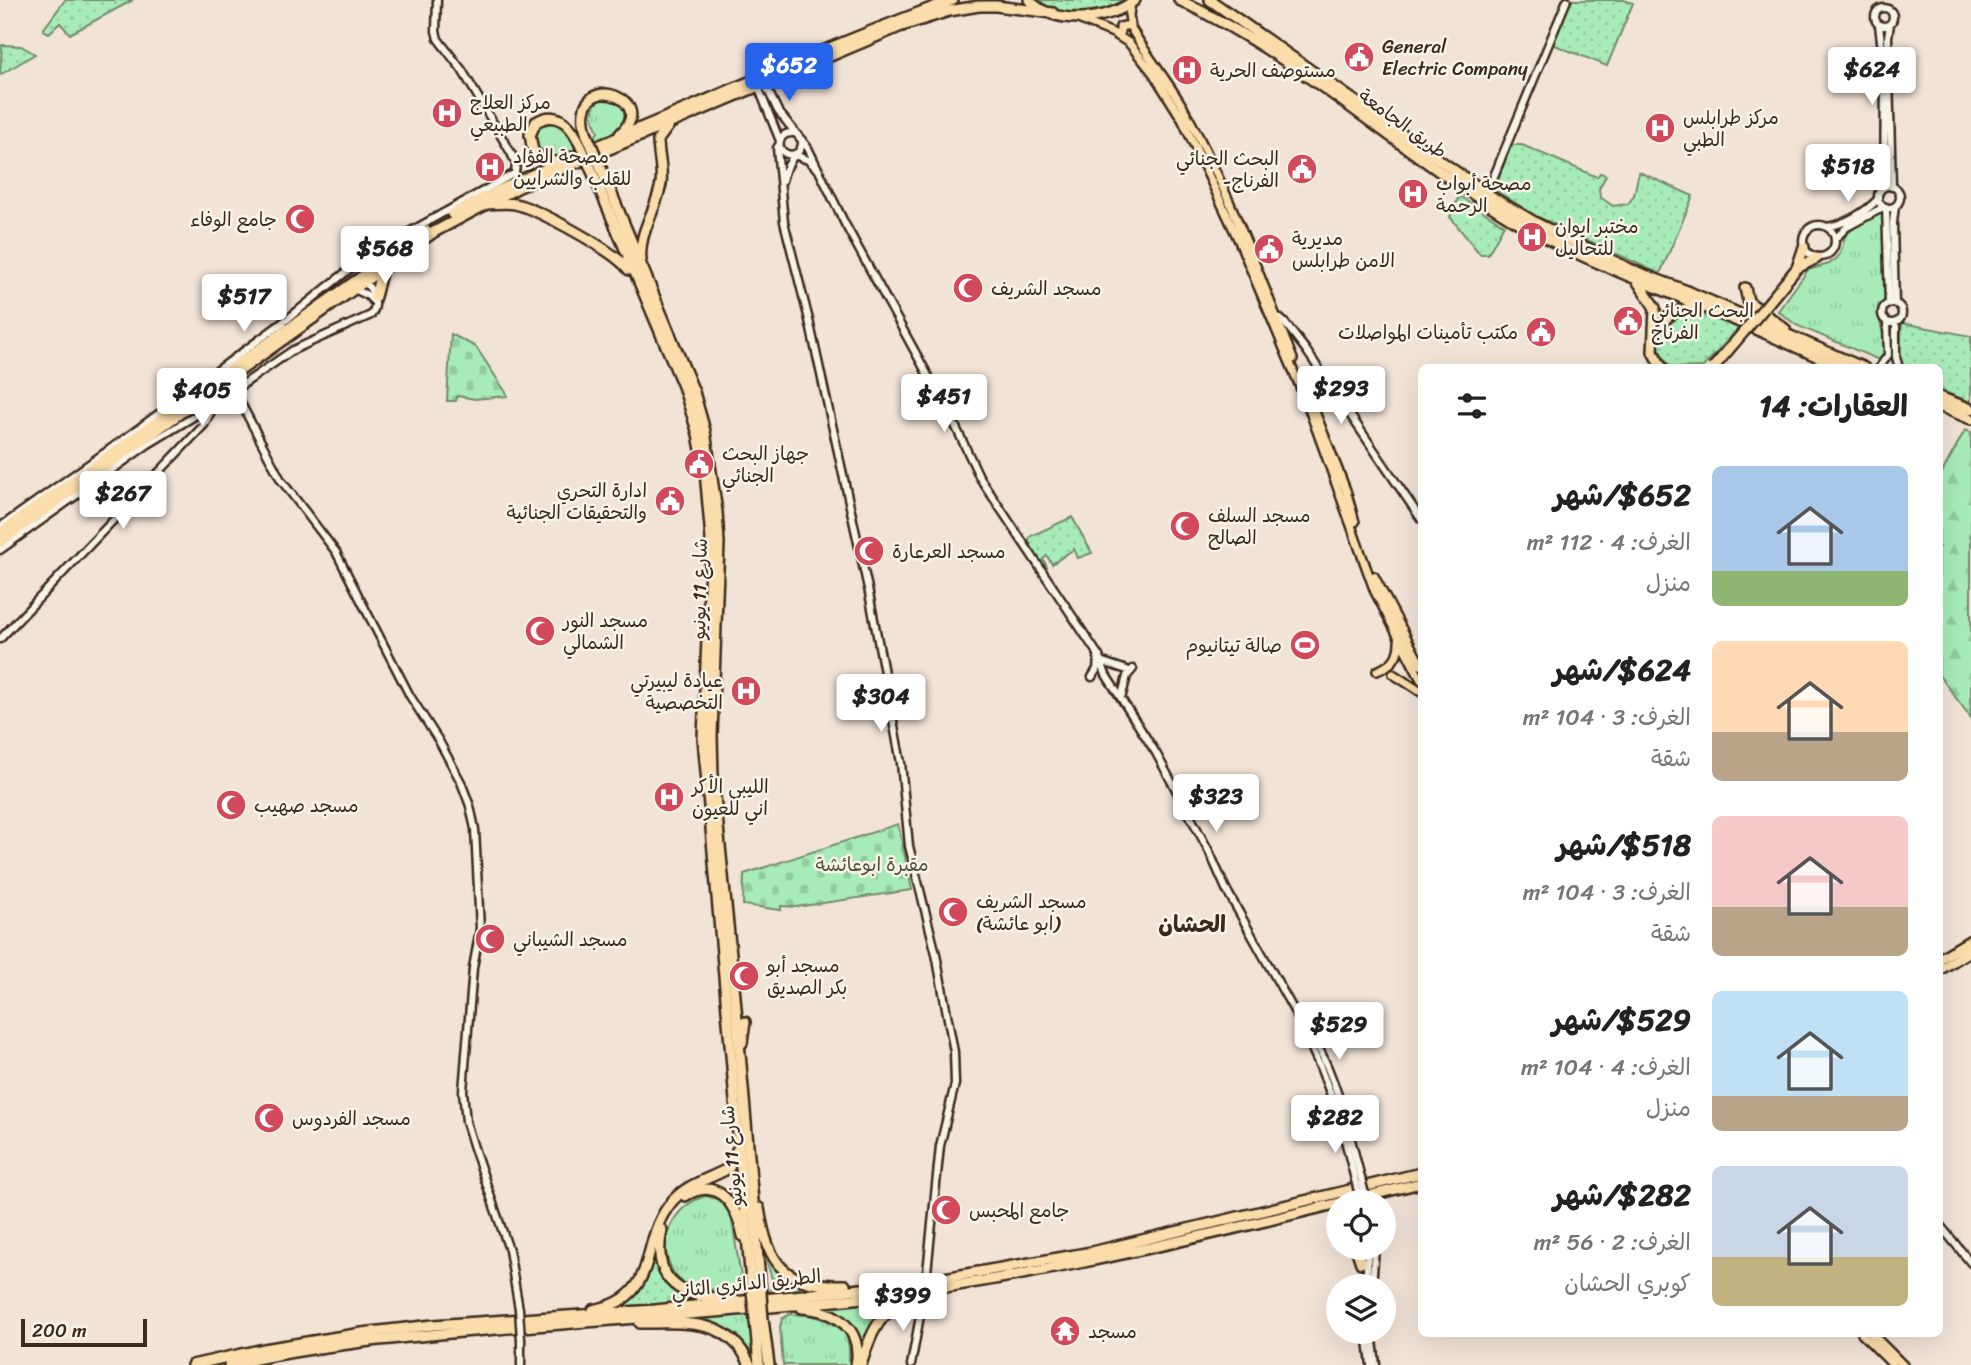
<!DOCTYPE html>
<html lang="ar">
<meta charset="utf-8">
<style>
:root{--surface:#fff;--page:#f6f6f6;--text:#222;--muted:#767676;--accent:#2563eb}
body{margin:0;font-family:Sriracha,"Playpen Sans Arabic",sans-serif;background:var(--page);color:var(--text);direction:rtl;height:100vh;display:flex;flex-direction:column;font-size:26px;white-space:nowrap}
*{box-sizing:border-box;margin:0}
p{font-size:23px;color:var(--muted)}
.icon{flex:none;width:38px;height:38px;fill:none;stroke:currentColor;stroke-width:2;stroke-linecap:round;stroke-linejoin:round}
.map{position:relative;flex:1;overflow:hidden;direction:ltr}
.details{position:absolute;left:1418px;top:364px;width:525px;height:973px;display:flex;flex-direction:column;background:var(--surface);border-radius:10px;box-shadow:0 7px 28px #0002;direction:rtl}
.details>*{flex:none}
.fabs{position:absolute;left:1326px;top:1190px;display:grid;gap:14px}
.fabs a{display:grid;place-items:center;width:70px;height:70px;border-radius:50%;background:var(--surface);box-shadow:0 7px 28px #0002;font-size:35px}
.scale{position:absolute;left:21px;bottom:18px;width:126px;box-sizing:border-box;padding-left:7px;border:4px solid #3b2a1e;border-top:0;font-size:19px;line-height:24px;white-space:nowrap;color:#3b2a1e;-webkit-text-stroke:5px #f7f3e8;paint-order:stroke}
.price{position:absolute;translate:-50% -60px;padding:0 16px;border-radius:7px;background:#fff;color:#222;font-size:23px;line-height:46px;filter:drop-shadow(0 2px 4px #0008)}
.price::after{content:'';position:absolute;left:50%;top:42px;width:21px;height:16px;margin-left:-10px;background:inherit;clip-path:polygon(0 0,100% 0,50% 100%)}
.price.on{background:var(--accent);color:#fff}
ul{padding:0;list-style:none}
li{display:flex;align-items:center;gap:21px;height:175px;padding:0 35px}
li span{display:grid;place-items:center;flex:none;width:196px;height:140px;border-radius:10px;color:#555}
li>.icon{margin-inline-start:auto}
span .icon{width:84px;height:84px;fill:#fffc;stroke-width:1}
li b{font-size:30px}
h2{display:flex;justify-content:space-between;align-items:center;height:84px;padding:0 35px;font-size:30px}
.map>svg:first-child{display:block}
</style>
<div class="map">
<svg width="1971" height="1365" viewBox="0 0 1971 1365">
<defs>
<pattern id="grass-tufts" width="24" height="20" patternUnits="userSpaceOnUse" patternTransform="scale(1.75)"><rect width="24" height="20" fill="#a7ecb8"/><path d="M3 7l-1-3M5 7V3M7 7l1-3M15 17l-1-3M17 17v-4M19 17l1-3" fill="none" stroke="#91cb9e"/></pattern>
<pattern id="forest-firs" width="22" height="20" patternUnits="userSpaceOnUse" patternTransform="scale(1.75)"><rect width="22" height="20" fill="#a7ecb8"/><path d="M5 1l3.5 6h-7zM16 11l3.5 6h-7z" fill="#91cb9e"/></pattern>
<pattern id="cemetery-stones" width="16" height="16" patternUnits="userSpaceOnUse" patternTransform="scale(1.75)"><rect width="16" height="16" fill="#a7ecb8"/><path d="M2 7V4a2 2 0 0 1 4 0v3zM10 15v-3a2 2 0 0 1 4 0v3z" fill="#91cb9e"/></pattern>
<pattern id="park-dots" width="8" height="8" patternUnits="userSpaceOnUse" patternTransform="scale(1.75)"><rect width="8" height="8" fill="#a7ecb8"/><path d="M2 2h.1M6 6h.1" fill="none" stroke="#91cb9e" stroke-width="1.8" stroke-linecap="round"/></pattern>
</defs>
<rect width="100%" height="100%" fill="#f2e3d7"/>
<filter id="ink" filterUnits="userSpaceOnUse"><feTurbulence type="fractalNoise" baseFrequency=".0143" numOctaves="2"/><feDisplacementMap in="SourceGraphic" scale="14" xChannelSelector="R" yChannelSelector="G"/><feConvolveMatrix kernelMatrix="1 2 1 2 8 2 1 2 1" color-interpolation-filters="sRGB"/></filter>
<g filter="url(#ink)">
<path fill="url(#grass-tufts)" stroke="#718b6b" stroke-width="2" d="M 605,97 L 622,101 L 629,119 L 617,133 L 595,142 L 594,138 L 598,132 C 592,118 587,105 605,97 Z
M 552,121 C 567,124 569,138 576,150 L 551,159 L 535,151 L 533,134 L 540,125 Z
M 1878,211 L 1883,215 L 1885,299 L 1878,311 C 1880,327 1887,340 1884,357 L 1879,360 L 1796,325 L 1778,311 L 1808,270 L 1829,264 L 1836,259 L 1840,254 L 1846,234 Z
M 706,1196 L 720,1200 L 731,1214 L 743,1290 C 723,1290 701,1292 683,1282 C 677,1279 672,1271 670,1265 C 657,1236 677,1204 706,1196 Z
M 914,1294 L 880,1312 L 860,1358 C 858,1325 848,1315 817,1306 Z
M 750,1312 L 756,1365 L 753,1365 L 738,1335 L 710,1322 L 689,1320 L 694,1316 Z
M 790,1314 C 816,1315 825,1317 846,1333 L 849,1348 L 849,1365 L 783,1365 L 780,1327 L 782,1319 Z"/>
<path fill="url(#forest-firs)" stroke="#718b6b" stroke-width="2" d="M 1965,430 L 1971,432 L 1971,718 L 1939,675 L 1939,478 Z"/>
<path fill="url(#cemetery-stones)" stroke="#718b6b" stroke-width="2" d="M 451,334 L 476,347 L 507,394 L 507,396 L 475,399 L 457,396 L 456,401 L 447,401 Z
M 898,824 L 912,890 L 796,907 L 781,906 L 781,910 L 743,905 L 744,874 Z"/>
<path fill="url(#park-dots)" stroke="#718b6b" stroke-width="2" d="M 65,0 L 133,0 L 70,34 L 60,23 L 49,33 L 43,30 Z
M 1033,0 L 1129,0 C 1100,17 1061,19 1033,0 Z
M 1570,0 L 1624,0 L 1633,3 L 1607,66 L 1552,44 Z
M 2,45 L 21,46 L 35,54 L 0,75 Z
M 1514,145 L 1522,145 L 1597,177 L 1600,173 L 1606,175 L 1599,189 L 1600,197 L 1613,206 L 1628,204 L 1634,195 L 1639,172 L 1693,196 L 1660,274 L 1536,216 L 1495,190 L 1510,147 Z
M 1459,196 L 1504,225 L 1488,254 L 1480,254 L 1450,217 Z
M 1692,311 L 1739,328 L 1703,367 L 1671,368 C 1652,345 1656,336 1672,314 Z
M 1902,323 L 1971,336 L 1971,402 L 1939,390 L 1939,368 L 1903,367 L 1899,360 Z
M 1072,517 L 1092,553 L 1078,558 L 1074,549 L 1052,564 L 1047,556 L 1043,559 L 1047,567 L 1043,569 L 1028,541 L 1031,536 Z
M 658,1232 C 660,1274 659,1289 703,1301 L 605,1310 C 648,1294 648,1273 658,1232 Z
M 763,1242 L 766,1253 L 781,1271 L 835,1288 L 767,1293 L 774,1285 L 761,1243 Z"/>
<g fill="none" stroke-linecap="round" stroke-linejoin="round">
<g stroke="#3b2a1e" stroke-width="11">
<path id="secondary" d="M1875 17a9 9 0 1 1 18 0a9 9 0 1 1-18 0Z
M 1890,24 L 1888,37 L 1892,187
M 1879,25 L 1885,74 L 1884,187
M 763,80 L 778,111 L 808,148 L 845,224 L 953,421 L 980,478 L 1099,656 L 1106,675 L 1156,753 L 1209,851 L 1226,889 L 1298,1018 L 1320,1067 L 1339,1116 L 1355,1180
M 757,84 L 780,141
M 794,133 C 784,132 778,138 780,148 C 788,160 803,155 802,140
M 779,145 L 777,148 L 784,222 L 809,320 L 869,593 L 901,763 L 909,846 L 936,954 L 954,1052 L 955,1084 L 940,1146 L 927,1272
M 795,155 L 808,160 L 816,168
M 1500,161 L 1567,0
M 782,181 L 785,171 L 794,155
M1878 197a11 11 0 1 1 22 0a11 11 0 1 1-22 0Z
M 1487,193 L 1501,159
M 1886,207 L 1889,304
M1803 241a16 16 0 1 1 32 0a16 16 0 1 1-32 0Z
M 1827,227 C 1845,224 1866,212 1878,199
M 1835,239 L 1847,227 L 1884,207
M 352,288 L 367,295 L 374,302
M1882 313a10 10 0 1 1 20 0a10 10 0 1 1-20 0Z
M 1895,304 L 1893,223 L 1895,206
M 1278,317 L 1285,323 L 1306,350 L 1421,519
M 1896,323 L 1896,357 L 1899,368
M 1879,368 L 1888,355 L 1887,322
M 234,390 L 281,480 L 336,552 L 410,696 L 439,741 L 461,782 L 470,806 L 475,829 L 480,929 L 473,968 L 463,1091 L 466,1122 L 474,1148 L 509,1250 L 519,1309
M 0,527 L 127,437 L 290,317 L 366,256 L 515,173 L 516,164 L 511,153 L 462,70 L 438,39 L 436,31 L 437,0
M 0,550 L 147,445 L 216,403 L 293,350 L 371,315 C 380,303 373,289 362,280
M 0,639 L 204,425 L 215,404
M 1103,662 L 1127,670
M 1092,677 L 1097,669 L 1098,658
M 1122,695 L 1127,676 L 1133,669
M 1304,1023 C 1334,1066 1348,1128 1361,1178
M 1939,1224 L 1971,1263
M 1366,1286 L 1368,1248
M 1372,1286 L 1375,1248
M 1367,1332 L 1371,1365
M 1372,1332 L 1376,1365
M 521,1340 L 521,1365
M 911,1365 L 922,1305"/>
</g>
<g stroke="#3b2a1e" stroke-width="12">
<path id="primary" d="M 1131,3 L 1129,15 L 1131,28 C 1147,56 1168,81 1184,109 C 1228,188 1259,275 1293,359
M 1078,19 L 1113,33 L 1129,43 L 1153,73 L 1182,119 L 1239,241 L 1308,406 L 1375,592 L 1421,680
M 1120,36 L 1120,27 L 1130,25
M 1310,399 L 1346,490 L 1355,522
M 1374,576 L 1421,665
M 1377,671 C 1391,665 1399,658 1399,642
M 1393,674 L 1421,692
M 1862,1334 L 1893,1365
M 1872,1334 L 1903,1365"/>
</g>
<g stroke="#3b2a1e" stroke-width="14">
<path id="highway" d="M 1029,0 C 1054,26 1108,22 1135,0
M 1179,0 C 1299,57 1397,149 1510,218 C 1566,252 1627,275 1687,300 C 1740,321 1791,345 1843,368
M 1210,0 L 1495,199 L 1536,223 L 1632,270 L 1687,291 L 1864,368
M 587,135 C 565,67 662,96 620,134
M 556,162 L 545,161 L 533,151 L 530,135 L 536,122 C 556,110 569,123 578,140
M 601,168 L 694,392 L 705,431 L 717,512 L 719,543 L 712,735 L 713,777 L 733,974 L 760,1281
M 592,171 L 683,386 L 698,434 L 705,471 L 711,539 L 703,738 L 751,1282
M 487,204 C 496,204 506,202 515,204 C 538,209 615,251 629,270
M 452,214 C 528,174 607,142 686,109 C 774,71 862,33 953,0
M 641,260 C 638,233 656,211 661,184 C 663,169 658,155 658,140 L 669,125
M 1797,268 L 1804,247
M 1638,282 L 1655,308 L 1653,352 L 1662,368
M 1745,288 L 1748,301 L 1785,329
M 375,297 L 382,269
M 1764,308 L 1797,268 L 1817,258
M 1654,332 C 1667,314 1679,308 1701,307
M 1939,397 L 1971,409
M 1939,406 L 1971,419
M 0,533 L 426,231
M 0,542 L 434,232 L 519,187 L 899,27 L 949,11 L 979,6 L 996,6 L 1053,13
M 1939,959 L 1971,940
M 1939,970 L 1971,950
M 742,1043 L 745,1022
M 685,1196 C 719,1175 737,1207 743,1236
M 1343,1202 L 1421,1183
M 759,1208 C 768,1265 784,1287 845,1285
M 662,1230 C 652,1275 675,1297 720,1298
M 1356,1248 L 1361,1263
M 802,1308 C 835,1310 863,1328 856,1365
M 593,1310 C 661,1298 638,1245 670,1204 C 685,1184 708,1180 729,1168 L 737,1150
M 763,1319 L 769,1365
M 755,1320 L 759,1365
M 640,1323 C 685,1323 729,1317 750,1365
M 192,1365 L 264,1349 L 362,1333 L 433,1325 L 655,1310 L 910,1284 L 1092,1252 L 1421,1173
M 229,1365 C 317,1344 407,1337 497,1329 C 606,1320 715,1313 824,1302 C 998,1286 1169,1245 1339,1203
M 861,1365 C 874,1324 882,1306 926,1294"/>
</g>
<use href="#secondary" stroke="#f7f3e8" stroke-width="6"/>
<use href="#primary" stroke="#fbddab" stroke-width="7"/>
<use href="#highway" stroke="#fbddab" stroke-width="9"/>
<g stroke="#3b2a1e" stroke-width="11" stroke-linecap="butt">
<path id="secondary-bridge" d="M 1361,1178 L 1367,1202
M 1355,1180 L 1361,1202
M 922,1305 L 927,1272
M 519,1309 L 521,1340"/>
</g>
<g stroke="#3b2a1e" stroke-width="14" stroke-linecap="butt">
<path id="highway-bridge" d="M 587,135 L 601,168
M 578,140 L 592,171
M 1713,368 L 1764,308
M 760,1281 L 763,1319
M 751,1282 L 755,1320"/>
</g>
<use href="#secondary-bridge" stroke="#f7f3e8" stroke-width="6"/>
<use href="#highway-bridge" stroke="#fbddab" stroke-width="9"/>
</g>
</g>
<defs>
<g id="civic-disc" transform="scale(1.575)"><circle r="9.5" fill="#d1495b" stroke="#f7f3e8"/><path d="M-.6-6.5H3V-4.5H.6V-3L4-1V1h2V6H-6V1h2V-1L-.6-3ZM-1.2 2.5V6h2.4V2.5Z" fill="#fff"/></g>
<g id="hospital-disc" transform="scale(1.575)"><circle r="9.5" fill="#d1495b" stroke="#f7f3e8"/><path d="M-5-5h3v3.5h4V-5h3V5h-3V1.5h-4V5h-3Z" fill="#fff"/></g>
<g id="mosque-disc" transform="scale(1.575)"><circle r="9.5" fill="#d1495b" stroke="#f7f3e8"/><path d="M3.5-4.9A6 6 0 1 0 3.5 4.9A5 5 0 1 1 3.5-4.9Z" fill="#fff"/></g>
<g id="stadium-disc" transform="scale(1.575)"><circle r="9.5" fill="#d1495b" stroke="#f7f3e8"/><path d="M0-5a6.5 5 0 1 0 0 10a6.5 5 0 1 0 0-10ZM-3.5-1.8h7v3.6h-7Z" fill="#fff"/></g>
<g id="temple-disc" transform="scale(1.575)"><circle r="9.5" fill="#d1495b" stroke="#f7f3e8"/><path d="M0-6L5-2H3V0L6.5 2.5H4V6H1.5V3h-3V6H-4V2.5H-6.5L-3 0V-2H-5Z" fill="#fff"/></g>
</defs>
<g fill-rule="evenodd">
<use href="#civic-disc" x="1359" y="57"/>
<use href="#hospital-disc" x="1187" y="70"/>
<use href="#hospital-disc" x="447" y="113"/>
<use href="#hospital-disc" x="1660" y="128"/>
<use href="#hospital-disc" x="490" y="167"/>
<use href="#civic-disc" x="1302" y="169"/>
<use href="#hospital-disc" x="1413" y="194"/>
<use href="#mosque-disc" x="300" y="219"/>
<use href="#hospital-disc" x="1532" y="237"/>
<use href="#civic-disc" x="1269" y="249"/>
<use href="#mosque-disc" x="968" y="288"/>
<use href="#civic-disc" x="1628" y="321"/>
<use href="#civic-disc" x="1541" y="332"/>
<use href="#civic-disc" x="699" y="464"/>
<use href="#civic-disc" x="670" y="501"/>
<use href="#mosque-disc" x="1185" y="526"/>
<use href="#mosque-disc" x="869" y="551"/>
<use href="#mosque-disc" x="540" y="631"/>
<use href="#stadium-disc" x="1305" y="645"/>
<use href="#hospital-disc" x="746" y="691"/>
<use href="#hospital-disc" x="669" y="797"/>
<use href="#mosque-disc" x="231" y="805"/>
<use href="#mosque-disc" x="953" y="912"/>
<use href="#mosque-disc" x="490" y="939"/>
<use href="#mosque-disc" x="744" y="976"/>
<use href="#mosque-disc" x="269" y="1118"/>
<use href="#mosque-disc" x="946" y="1210"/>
<use href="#temple-disc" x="1065" y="1331"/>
</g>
<g text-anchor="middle" stroke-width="5" stroke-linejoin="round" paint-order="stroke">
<g font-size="19" fill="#3b2a1e" stroke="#f7f3e8" text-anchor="start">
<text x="1382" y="53">General<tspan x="1382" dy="22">Electric Company</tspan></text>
<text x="1210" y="77">مستوصف الحرية</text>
<text x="470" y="109">مركز العلاج<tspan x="470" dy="22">الطبيعي</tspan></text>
<text x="1683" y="124">مركز طرابلس<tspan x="1683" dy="22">الطبي</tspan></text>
<text x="513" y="163">مصحة الفؤاد<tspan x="513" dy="22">للقلب والشرايين</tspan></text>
<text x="1279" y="165" text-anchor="end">البحث الجنائي<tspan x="1279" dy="22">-الفرناج</tspan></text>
<text x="1436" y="190">مصحة أبواب<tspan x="1436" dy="22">الرحمة</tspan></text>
<text x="277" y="226" text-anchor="end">جامع الوفاء</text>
<text x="1555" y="233">مختبر ايوان<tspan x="1555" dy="22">للتحاليل</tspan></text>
<text x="1292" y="245">مديرية<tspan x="1292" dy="22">الامن طرابلس</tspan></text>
<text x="991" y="295">مسجد الشريف</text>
<text x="1651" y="317">البحث الجنائي<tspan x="1651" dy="22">الفرناج</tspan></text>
<text x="1518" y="339" text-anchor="end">مكتب تأمينات المواصلات</text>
<text x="722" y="460">جهاز البحث<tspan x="722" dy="22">الجنائي</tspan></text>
<text x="647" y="497" text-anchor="end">ادارة التحري<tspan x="647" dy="22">والتحقيقات الجنائية</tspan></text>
<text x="1208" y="522">مسجد السلف<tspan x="1208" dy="22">الصالح</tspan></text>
<text x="892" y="558">مسجد العرعارة</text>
<text x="563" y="627">مسجد النور<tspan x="563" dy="22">الشمالي</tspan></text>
<text x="1282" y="652" text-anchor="end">صالة تيتانيوم</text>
<text x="723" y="687" text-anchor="end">عيادة ليبيرتي<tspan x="723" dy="22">التخصصية</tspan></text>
<text x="692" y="793">الليبي الأكر<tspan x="692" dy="22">اني للعيون</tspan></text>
<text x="254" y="812">مسجد صهيب</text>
<text x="976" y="908">مسجد الشريف<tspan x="976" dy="22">(ابو عائشة)</tspan></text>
<text x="513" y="946">مسجد الشيباني</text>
<text x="767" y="972">مسجد أبو<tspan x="767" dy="22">بكر الصديق</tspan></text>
<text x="292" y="1125">مسجد الفردوس</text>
<text x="969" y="1217">جامع المحبس</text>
<text x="1088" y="1338">مسجد</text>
</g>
<g font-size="19" fill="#3b2a1e" stroke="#f7f3e8">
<text transform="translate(1403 123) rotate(36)" y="7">طريق الجامعة</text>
<text transform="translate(699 589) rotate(-89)" y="7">شارع 11 يونيو</text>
<text transform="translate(731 1156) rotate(-95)" y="7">شارع 11 يونيو</text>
<text transform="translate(746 1283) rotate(-6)" y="7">الطريق الدائري الثاني</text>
</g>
<g font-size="19" fill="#51513d" stroke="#f7f3e8">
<text x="872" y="871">مقبرة ابوعائشة</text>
</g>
<g font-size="23" font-weight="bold" fill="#3b2a1e" stroke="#f7f3e8">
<text x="1192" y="932">الحشان</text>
</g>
</g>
</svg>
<div class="fabs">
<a><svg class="icon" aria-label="locate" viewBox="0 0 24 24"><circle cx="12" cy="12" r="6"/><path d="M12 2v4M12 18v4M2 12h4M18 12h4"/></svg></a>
<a><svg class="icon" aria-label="layers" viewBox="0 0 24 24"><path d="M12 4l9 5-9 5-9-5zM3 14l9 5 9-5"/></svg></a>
</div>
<div class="scale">200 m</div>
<b class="price on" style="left:789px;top:103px">$652</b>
<b class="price" style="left:1872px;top:107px">$624</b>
<b class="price" style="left:1848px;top:204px">$518</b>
<b class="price" style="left:385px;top:286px">$568</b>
<b class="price" style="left:244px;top:334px">$517</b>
<b class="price" style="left:1341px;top:426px">$293</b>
<b class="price" style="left:202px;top:428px">$405</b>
<b class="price" style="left:944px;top:434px">$451</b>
<b class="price" style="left:123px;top:531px">$267</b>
<b class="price" style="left:881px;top:734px">$304</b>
<b class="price" style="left:1216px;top:834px">$323</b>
<b class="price" style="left:1339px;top:1062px">$529</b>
<b class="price" style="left:1335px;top:1155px">$282</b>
<b class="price" style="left:903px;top:1333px">$399</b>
<section class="details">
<h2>العقارات: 14<svg class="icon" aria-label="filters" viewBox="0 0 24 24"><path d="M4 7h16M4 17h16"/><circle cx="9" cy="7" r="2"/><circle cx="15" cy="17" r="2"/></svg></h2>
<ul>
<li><span style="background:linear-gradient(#a9c7e8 75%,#8fb573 0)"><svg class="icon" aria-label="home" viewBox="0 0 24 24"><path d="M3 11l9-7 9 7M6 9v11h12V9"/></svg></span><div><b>$652/شهر</b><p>الغرف: 4 · 112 m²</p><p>منزل</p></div></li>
<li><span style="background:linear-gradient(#ffd9b3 65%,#b9a48a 0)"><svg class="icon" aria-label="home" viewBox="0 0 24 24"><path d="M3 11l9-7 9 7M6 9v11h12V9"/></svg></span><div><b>$624/شهر</b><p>الغرف: 3 · 104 m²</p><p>شقة</p></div></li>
<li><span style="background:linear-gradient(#f6c9c9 65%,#b9a48a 0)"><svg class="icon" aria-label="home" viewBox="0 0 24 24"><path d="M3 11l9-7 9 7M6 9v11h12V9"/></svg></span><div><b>$518/شهر</b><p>الغرف: 3 · 104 m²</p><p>شقة</p></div></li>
<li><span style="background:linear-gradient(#bfe0f5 75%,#b9a48a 0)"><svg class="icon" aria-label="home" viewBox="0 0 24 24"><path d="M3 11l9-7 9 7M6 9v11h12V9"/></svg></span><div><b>$529/شهر</b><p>الغرف: 4 · 104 m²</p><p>منزل</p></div></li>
<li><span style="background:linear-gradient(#c9d6e8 65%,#c2b280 0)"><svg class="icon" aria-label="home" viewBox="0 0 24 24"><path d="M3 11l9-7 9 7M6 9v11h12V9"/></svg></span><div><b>$282/شهر</b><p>الغرف: 2 · 56 m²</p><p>كوبري الحشان</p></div></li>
</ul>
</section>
</div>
